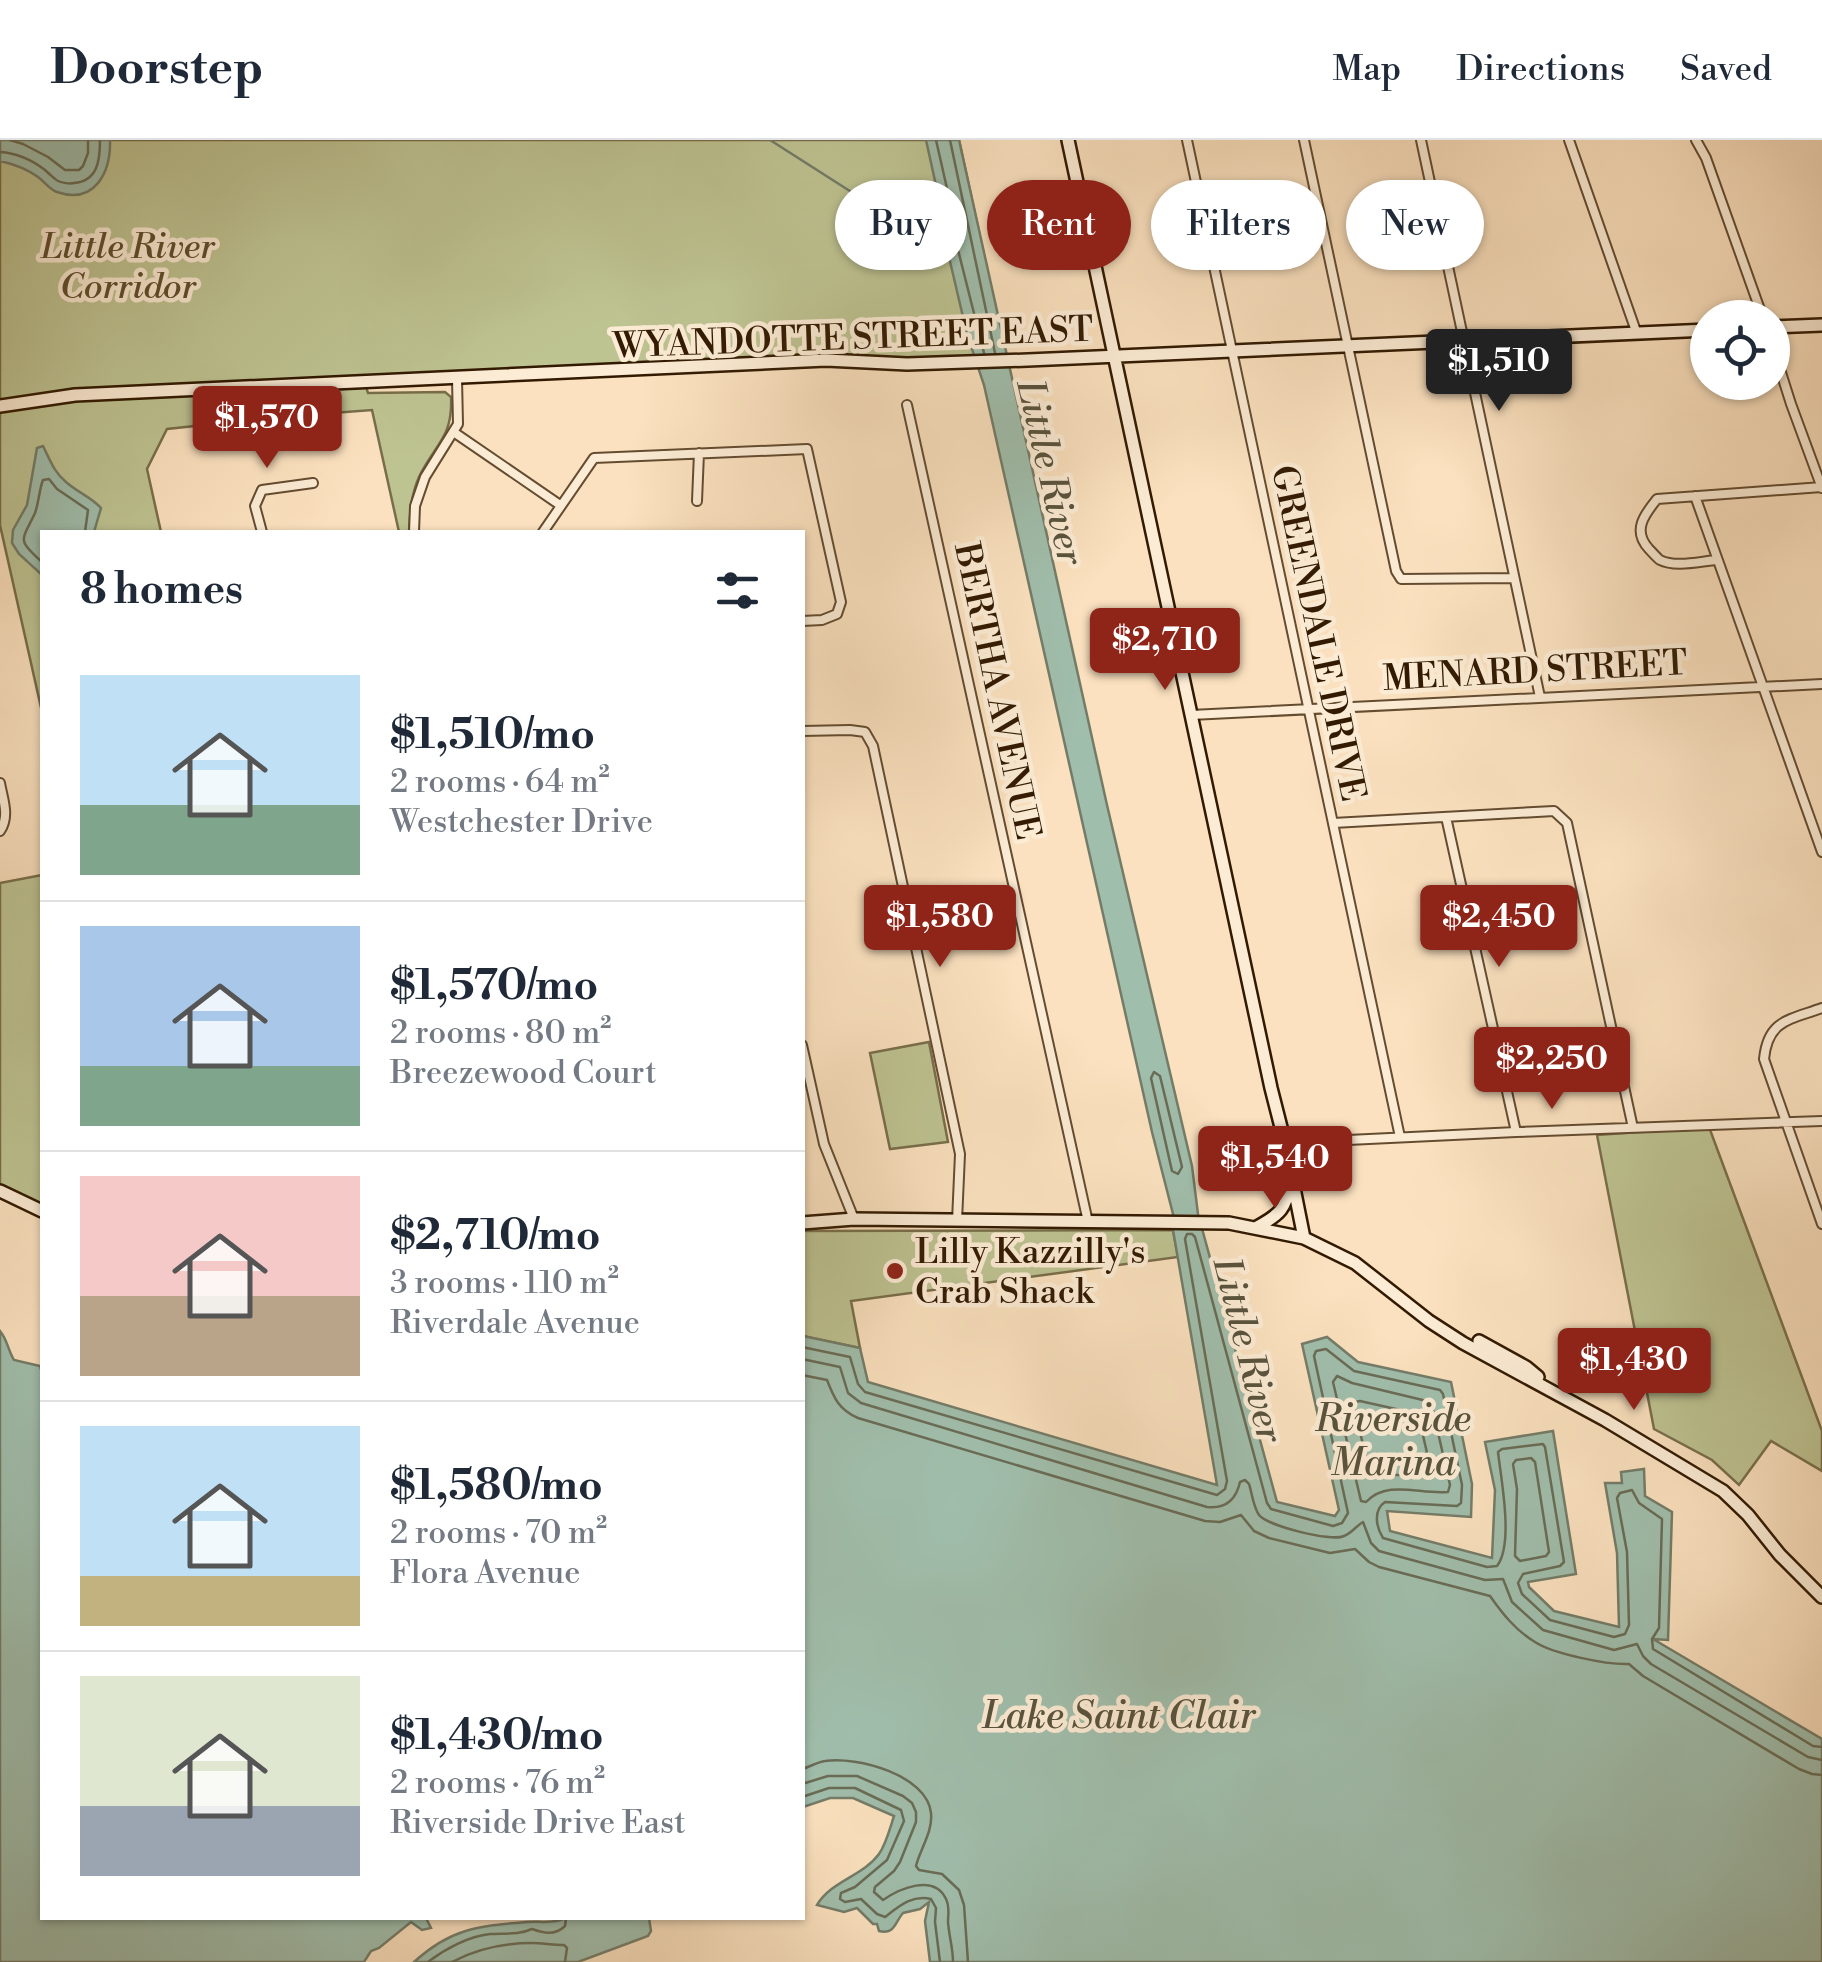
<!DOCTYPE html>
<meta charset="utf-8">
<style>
:root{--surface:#fff;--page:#f2f2f3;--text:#1f2937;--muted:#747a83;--line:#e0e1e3;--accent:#8f2418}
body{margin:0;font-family:"Libre Bodoni",serif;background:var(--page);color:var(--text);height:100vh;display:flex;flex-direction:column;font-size:38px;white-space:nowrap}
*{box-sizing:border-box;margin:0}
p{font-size:32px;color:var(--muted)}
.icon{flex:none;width:55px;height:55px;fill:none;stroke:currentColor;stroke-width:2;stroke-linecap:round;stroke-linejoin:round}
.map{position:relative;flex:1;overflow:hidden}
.sheet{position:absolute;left:40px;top:390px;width:765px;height:1390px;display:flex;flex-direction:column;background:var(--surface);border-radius:0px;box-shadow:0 2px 8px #0004}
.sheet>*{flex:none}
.banner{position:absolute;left:835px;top:40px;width:835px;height:90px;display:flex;gap:20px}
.buttons{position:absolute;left:1690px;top:160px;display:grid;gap:20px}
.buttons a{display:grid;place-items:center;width:100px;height:100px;border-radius:50%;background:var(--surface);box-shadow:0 2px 8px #0004;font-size:50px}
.price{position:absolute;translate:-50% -85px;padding:0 22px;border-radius:10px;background:var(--accent);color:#fff;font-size:32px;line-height:65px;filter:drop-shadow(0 2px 5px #0008)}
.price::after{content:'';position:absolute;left:50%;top:60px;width:30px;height:22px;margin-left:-15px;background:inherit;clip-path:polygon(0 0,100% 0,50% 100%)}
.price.active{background:#222;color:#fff}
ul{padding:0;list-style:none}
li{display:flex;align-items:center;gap:30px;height:250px;padding:0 40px}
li+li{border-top:2px solid var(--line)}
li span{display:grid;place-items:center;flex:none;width:280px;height:200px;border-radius:0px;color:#555}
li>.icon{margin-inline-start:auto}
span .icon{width:120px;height:120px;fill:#fffc;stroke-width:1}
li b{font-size:42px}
h2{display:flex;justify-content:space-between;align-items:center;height:120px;padding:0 40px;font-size:42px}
.chip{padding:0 35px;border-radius:45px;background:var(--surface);box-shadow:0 2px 8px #0004;font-size:35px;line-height:90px}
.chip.active{background:var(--accent);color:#fff}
header{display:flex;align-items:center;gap:60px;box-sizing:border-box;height:140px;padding:0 50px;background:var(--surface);border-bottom:2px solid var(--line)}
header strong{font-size:48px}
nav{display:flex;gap:55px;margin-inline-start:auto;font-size:35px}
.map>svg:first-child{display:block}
</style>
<header>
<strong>Doorstep</strong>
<nav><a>Map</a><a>Directions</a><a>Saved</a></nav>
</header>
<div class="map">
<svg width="1822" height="1822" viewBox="0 0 1822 1822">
<rect width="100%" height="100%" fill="#fbe1bf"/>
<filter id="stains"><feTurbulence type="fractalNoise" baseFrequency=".002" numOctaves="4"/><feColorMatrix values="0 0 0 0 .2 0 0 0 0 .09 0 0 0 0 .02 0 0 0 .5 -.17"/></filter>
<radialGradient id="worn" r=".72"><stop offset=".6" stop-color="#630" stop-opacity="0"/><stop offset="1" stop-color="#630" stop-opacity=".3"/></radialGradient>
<path fill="#bec392" stroke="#786e4a" stroke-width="2.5" d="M 0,0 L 959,0 L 1007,221 L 826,220 L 365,243 L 368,253 L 445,252 L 451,257 C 453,298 435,304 419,337 C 411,355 410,373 409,392 L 399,392 L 372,270 L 279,277 L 167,289 L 147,329 L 161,392 L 42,392 L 42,572 L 0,385 Z
M 42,735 L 42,1071 L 0,1051 L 0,743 Z
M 929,902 L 948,1002 L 890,1009 L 870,913 Z
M 1709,987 L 1822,1291 L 1822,1331 L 1771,1301 L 1739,1345 L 1712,1320 L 1654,1289 L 1597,995 Z
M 1173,1090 L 1178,1117 L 851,1161 L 860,1208 L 803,1196 L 802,1091 Z"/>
<path fill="#a0beac" stroke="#747c68" stroke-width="2.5" d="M 0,0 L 110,0 C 111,32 95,65 57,52 C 49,49 45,42 38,37 C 27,29 13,24 0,21 Z
M 926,0 L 959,0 L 1107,665 L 1192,1026 L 1198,1074 L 1277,1362 L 1335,1376 L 1339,1370 L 1302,1204 L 1327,1197 L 1358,1222 L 1451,1242 L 1472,1344 L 1471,1377 L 1387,1371 L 1390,1391 L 1492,1418 L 1495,1350 L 1485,1302 L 1553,1291 L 1576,1434 L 1528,1442 L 1529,1447 L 1554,1471 L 1619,1487 L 1617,1413 L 1605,1343 L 1622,1343 L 1621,1332 L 1644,1329 L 1645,1356 L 1672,1372 L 1668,1500 L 1653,1499 L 1822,1599 L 1822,1822 L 930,1822 L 925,1781 L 929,1762 L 920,1769 L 903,1773 C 895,1782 895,1795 879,1791 L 877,1784 L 873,1784 L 857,1768 L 844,1772 L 817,1765 C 831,1741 863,1736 879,1714 C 886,1704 890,1688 894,1676 L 853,1658 L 830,1658 L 803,1667 L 803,1196 L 860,1208 L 868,1242 L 1217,1345 L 1173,1090 L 1173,1074 L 1152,992 L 984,245 L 967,194 L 941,83 L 941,68 Z
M 43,306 C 50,320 54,332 66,342 C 77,352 91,357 101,368 L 94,392 L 42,392 L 42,435 L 19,414 L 12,403 L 13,390 L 27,365 L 37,308 Z
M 0,1191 C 7,1199 8,1210 14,1220 L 40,1226 L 42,1233 L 42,1778 L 426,1778 L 431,1788 L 422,1790 L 411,1782 L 379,1808 L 371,1811 L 364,1822 L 0,1822 Z
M 566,1778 L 649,1778 L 651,1791 L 648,1796 L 578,1822 L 414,1822 C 451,1788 479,1786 526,1782 C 541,1781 552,1784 566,1778 Z"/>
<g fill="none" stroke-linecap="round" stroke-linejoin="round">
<path stroke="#696c56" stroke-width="2.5" d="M 10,0 L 23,4 L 48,17 L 65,30 L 79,30 L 83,26 L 88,13 L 88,0
M 936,0 L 951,66 L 951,82 L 984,213
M 950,0 L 995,213
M 0,12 C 16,13 32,20 45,30 C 46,31 57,41 58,41 C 62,43 70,44 74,43 C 98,41 100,20 100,0
M 42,422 C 16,399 22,401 35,373 C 39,362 39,350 43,340 L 49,339 L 57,349 L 88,370 L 85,392
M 1154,932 L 1160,936 L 1182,1027 L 1178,1034 L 1172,1031 L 1151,938 Z
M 802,1207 L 850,1217 L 858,1244 L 865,1252 L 1217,1355 L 1225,1349 L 1227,1341 L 1185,1099 L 1187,1094 L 1192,1094 L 1195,1097 L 1267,1363 L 1271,1369 L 1333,1386 L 1342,1383 L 1348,1373 L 1314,1216 L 1316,1211 L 1326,1209 L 1354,1231 L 1440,1250 L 1443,1254 L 1462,1345 L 1461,1363 L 1457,1366 L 1385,1362 C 1373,1370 1376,1387 1383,1398 L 1487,1427 L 1497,1426 C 1514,1404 1501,1339 1498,1312 L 1502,1309 L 1543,1304 L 1545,1307 L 1564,1422 L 1560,1426 L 1523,1434 L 1518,1443 L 1522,1454 L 1550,1480 L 1614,1497 L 1625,1494 L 1629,1485 L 1627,1412 L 1617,1358 L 1620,1353 L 1632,1350 L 1639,1363 L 1662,1379 L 1659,1488 L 1652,1499 L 1653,1509 L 1813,1606 L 1822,1607
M 802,1219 L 840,1227 L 848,1253 L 861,1263 L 1207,1367 C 1226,1369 1236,1360 1240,1342 L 1245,1340 L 1249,1344 C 1252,1353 1253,1366 1259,1375 C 1268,1386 1331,1402 1344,1396 C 1352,1393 1356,1386 1363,1382 L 1371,1403 L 1379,1411 L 1485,1440 L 1503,1439 L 1512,1462 L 1543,1490 L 1614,1510 L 1637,1504 L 1643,1516 L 1651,1524 L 1808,1617 L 1822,1620
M 802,1235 L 827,1240 C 834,1258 839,1270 858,1278 L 1205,1381 L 1220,1382 L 1241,1375 L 1254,1391 L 1269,1398 L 1330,1413 L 1355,1409 L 1369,1422 L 1379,1427 L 1490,1456 C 1502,1473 1516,1491 1535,1502 C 1553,1514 1608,1525 1629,1524 L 1643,1536 L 1799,1629 L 1812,1634 L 1822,1635
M 1337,1236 L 1352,1243 L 1431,1262 L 1450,1345 L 1448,1352 C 1420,1355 1388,1339 1366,1362 L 1361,1361 L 1333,1242 Z
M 1360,1261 L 1418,1274 L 1431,1330 L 1429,1335 L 1370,1335 L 1354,1266 L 1355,1262 Z
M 1531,1318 L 1535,1322 L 1549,1412 L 1546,1416 L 1520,1421 L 1515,1416 L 1517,1349 L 1513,1324 L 1516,1320 Z
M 802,1629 C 810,1627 817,1622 825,1621 C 857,1616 927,1635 931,1673 C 933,1692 920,1709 916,1726 L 919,1730 L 942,1734 L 959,1750 L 964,1765 L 968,1822
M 802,1644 L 828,1636 L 857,1636 L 903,1656 L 912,1663 L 916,1672 L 916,1682 L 900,1722 L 894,1731 L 875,1747 L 874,1752 L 883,1760 C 899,1749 934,1733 946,1759 C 950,1767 948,1774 948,1782 C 949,1796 953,1808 953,1822
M 802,1657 L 829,1648 L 855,1648 L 901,1670 L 904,1681 L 887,1720 L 855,1747 L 841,1753 L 840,1759 L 845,1762 L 861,1759 L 877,1774 L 885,1777 C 898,1767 912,1754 931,1759 L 936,1768 L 935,1782 L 940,1822
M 428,1822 C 445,1809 469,1796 490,1794 C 504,1793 519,1795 532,1789 C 543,1793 555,1796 565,1786 L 566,1778
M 452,1822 C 478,1808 503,1803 532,1803 C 542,1803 553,1805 564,1805 L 567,1808 L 565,1822"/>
<path stroke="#747c68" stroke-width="2.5" d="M 770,0 L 950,115"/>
<g stroke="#644c30" stroke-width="12">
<path id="street" d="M 1187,0 L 1400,997
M 1304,0 L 1396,431 L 1401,439 L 1513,438
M 1421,0 L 1540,557
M 1569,0 L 1637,194
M 1696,0 L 1706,18 L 1763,178
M 1772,204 L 1791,264 L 1822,348
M 907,265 L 1088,1082
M 455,293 L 560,365
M 1695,356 L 1822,712
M 697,361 L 699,313
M 262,392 L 255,366 L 262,350 L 313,343
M 414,392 L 415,366 L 425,337 L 458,284 L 457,239
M 543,392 L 594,318 L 807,309 L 841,462 L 837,474 L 822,480 L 802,481
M 1717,420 C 1701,421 1676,428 1660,420 C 1658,419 1651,411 1649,409 C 1632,391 1644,375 1657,359 L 1822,347
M 1191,575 L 1822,544
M 802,591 L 850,590 L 865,592 L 873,606 L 960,1014 L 957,1081
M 0,643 C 3,660 10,676 0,691
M 1446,677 L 1516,992
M 1333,683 L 1554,671 L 1567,683 L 1633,988
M 1822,868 C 1789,880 1768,880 1764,919 L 1822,1084
M 802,905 L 824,1004 L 854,1079
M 1285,1003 L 1516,992 L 1822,981"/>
</g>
<g stroke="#321a01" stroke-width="16">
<path id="secondary" d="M 1068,0 L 1271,948 L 1285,1003 L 1304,1098
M 1772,187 L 1822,185
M 0,266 L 75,255 L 826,220 L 907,224 L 1028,220 L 1708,190
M 0,1051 L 42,1071
M 802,1083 L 854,1079 L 1229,1083 L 1304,1098 L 1355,1123 L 1429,1181 L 1463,1203 L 1605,1280 L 1723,1351 L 1748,1375 L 1780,1415 L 1822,1457
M 1257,1087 C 1281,1074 1285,1069 1291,1043
M 1479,1201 L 1526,1227 L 1538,1237"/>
</g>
<use href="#street" stroke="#fcecd5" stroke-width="8"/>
<use href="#secondary" stroke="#fcecd5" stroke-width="11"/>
</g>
<circle fill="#8f2418" stroke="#fcecd5" stroke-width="4" cx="895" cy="1131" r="10"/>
<g text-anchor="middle" stroke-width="9" stroke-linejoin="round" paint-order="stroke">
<g font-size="35" font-style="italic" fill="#5c4d2c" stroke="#fcecd5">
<text x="128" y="118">Little River<tspan x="128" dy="40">Corridor</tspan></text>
</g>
<g font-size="35" fill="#321a01" stroke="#fcecd5">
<text transform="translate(853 197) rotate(-2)" y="12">WYANDOTTE STREET EAST</text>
<text transform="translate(1319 493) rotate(78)" y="12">GREENDALE DRIVE</text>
<text transform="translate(1535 530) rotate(-3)" y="12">MENARD STREET</text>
<text transform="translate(998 551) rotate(78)" y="12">BERTHA AVENUE</text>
</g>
<g font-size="35" fill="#321a01" stroke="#fcecd5" text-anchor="start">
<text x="915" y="1123">Lilly Kazzilly's<tspan x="915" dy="40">Crab Shack</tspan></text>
</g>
<g font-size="38" font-style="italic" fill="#58533d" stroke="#fcecd5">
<text transform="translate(1051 332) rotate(77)" y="13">Little River</text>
<text transform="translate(1249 1210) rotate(76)" y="13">Little River</text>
<text x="1393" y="1291">Riverside<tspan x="1393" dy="44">Marina</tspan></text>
<text x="1119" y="1588">Lake Saint Clair</text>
</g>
</g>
<rect width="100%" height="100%" filter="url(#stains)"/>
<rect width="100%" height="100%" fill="url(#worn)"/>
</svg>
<div class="buttons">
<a><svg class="icon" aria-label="locate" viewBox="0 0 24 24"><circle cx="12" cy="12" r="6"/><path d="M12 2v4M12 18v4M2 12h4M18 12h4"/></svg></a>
</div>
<b class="price active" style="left:1499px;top:274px">$1,510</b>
<b class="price" style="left:267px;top:331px">$1,570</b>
<b class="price" style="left:1165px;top:553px">$2,710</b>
<b class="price" style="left:940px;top:830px">$1,580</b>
<b class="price" style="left:1499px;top:830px">$2,450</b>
<b class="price" style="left:1552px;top:972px">$2,250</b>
<b class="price" style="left:1275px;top:1071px">$1,540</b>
<b class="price" style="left:1634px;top:1273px">$1,430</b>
<div class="banner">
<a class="chip">Buy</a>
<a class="chip active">Rent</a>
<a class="chip">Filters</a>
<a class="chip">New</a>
</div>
<section class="sheet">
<h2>8 homes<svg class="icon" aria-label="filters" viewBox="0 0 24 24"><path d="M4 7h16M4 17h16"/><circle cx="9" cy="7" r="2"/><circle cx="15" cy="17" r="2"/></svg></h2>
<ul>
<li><span style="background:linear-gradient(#bfe0f5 65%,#7fa58c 0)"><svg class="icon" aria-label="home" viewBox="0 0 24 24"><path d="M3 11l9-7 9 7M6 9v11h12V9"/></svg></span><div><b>$1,510/mo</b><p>2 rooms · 64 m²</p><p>Westchester Drive</p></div></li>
<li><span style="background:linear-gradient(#a9c7e8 70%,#7fa58c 0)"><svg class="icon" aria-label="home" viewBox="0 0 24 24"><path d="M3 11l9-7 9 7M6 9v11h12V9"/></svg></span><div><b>$1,570/mo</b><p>2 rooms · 80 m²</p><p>Breezewood Court</p></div></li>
<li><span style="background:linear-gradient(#f6c9c9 60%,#b9a48a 0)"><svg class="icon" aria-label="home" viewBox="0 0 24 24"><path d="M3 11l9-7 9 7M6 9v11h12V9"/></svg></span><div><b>$2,710/mo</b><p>3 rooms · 110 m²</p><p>Riverdale Avenue</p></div></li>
<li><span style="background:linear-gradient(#bfe0f5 75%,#c2b280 0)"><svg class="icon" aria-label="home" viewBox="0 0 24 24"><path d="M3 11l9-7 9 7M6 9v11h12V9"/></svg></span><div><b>$1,580/mo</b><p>2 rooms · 70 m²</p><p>Flora Avenue</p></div></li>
<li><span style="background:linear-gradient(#dfe7d0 65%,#9aa5b1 0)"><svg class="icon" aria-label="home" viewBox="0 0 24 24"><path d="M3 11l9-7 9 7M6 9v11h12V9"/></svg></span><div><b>$1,430/mo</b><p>2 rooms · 76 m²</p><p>Riverside Drive East</p></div></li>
</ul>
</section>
</div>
